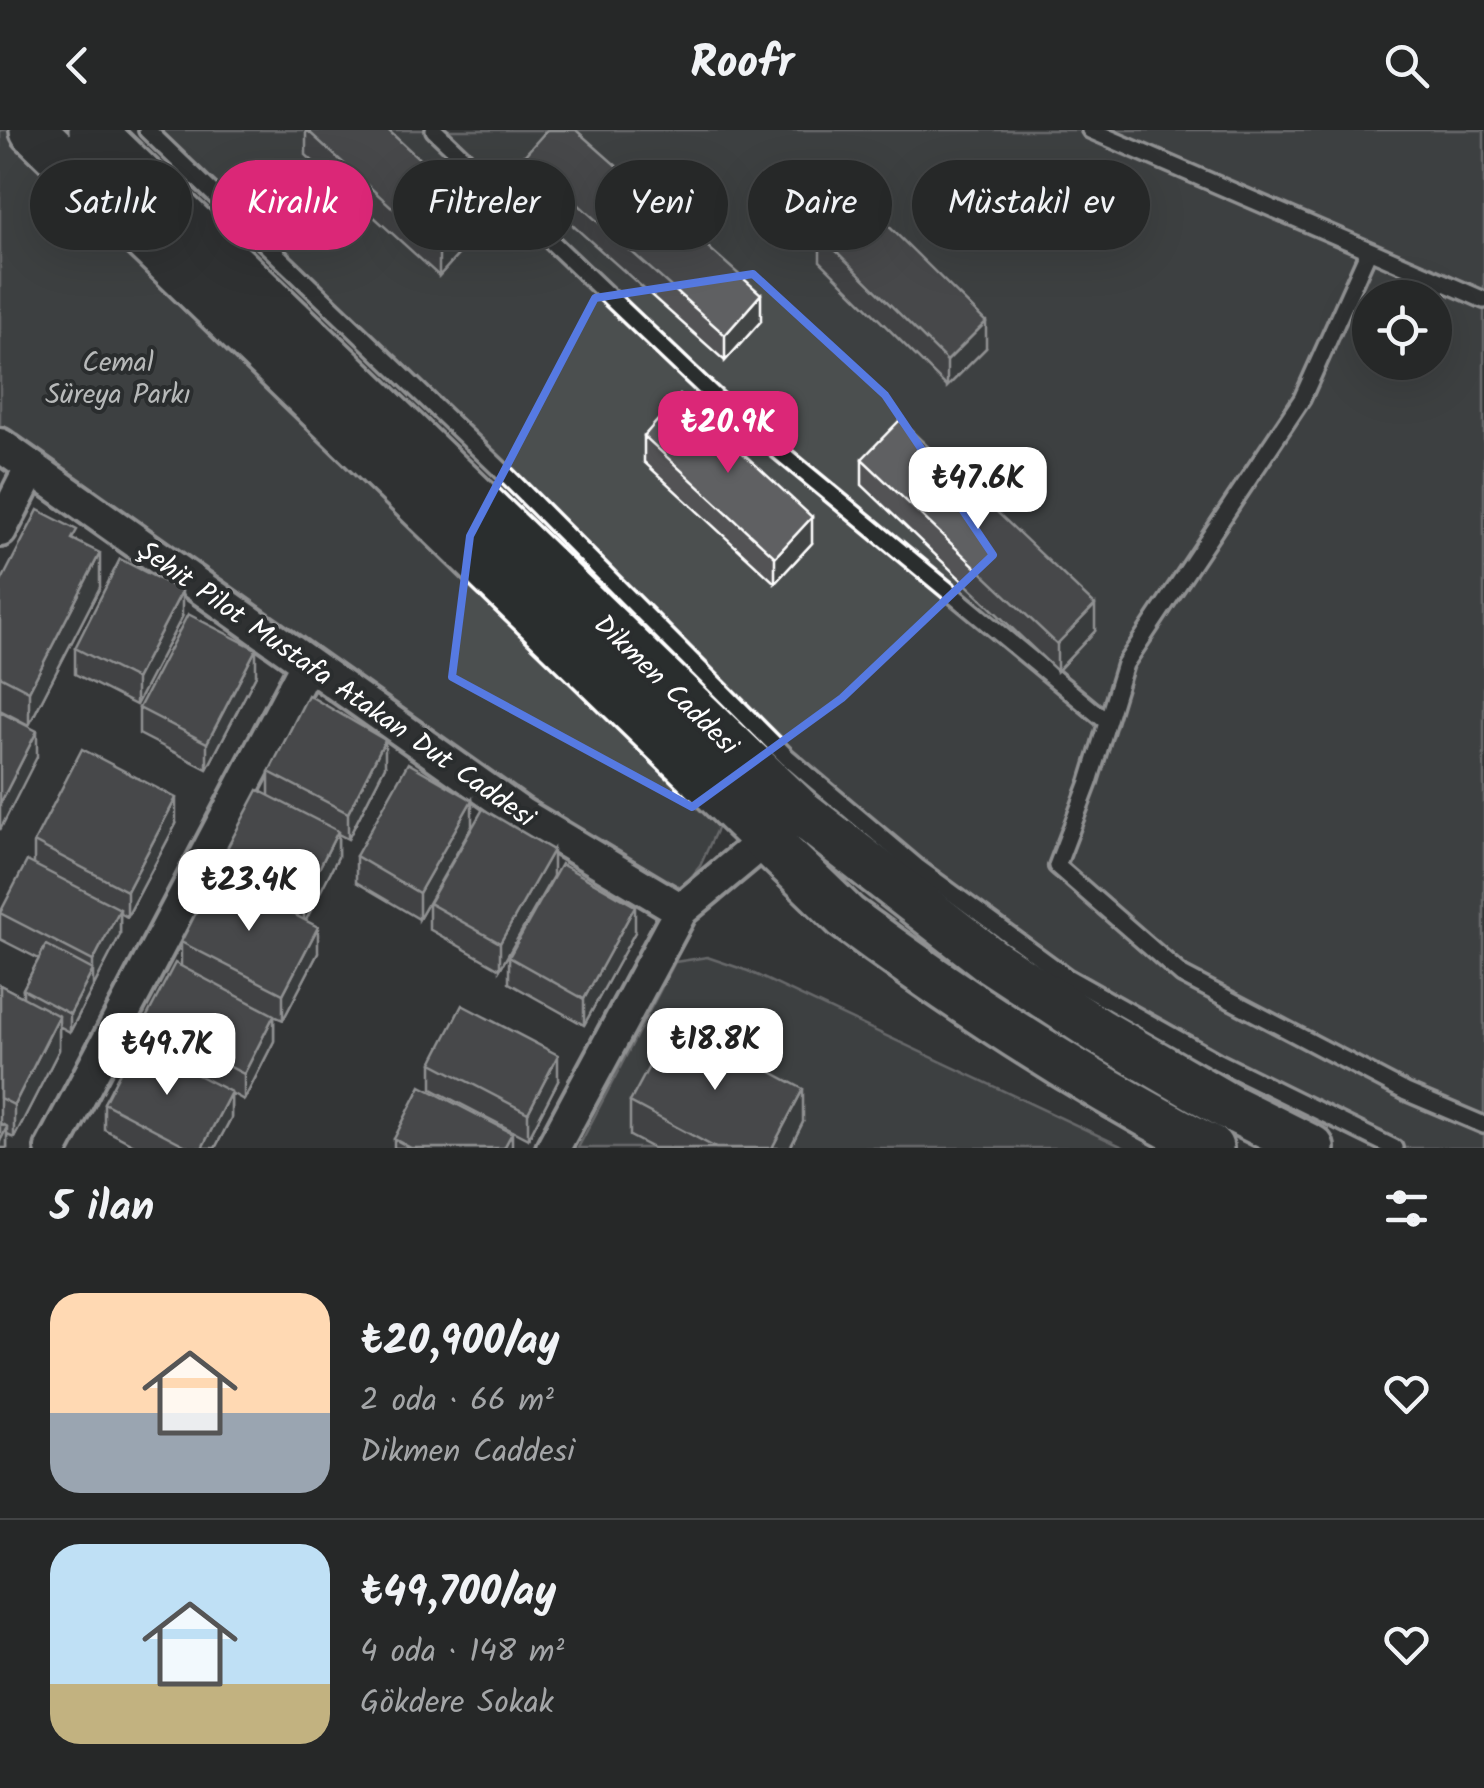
<!DOCTYPE html>
<html lang="tr">
<meta charset="utf-8">
<style>
:root{--surface:#262828;--page:#2e3030;--text:#f1f3f6;--muted:#a4a6a8;--line:#424445;--accent:#db2777}
body{margin:0;font-family:Kalam,sans-serif;background:var(--page);color:var(--text);height:100vh;display:flex;flex-direction:column;font-size:38px;white-space:nowrap}
*{box-sizing:border-box;margin:0}
p{font-size:32px;color:var(--muted)}
.icon{flex:none;width:55px;height:55px;fill:none;stroke:currentColor;stroke-width:2;stroke-linecap:round;stroke-linejoin:round}
.map{position:relative;height:1018px;overflow:hidden}
.details{display:flex;flex-direction:column;background:var(--surface);flex:1}
.details>*{flex:none}
.top-card{position:absolute;left:30px;top:30px;width:1425px;height:90px;display:flex;gap:20px}
.fabs{position:absolute;left:1352px;top:150px;display:grid;gap:20px}
.fabs a{display:grid;place-items:center;width:100px;height:100px;border-radius:50%;background:var(--surface);box-shadow:0 10px 40px #0002,0 0 0 2px var(--line);font-size:50px}
.price{position:absolute;translate:-50% -85px;padding:0 22px;border-radius:20px;background:#fff;color:#222;font-size:32px;line-height:65px;filter:drop-shadow(0 2px 5px #0008)}
.price::after{content:'';position:absolute;left:50%;top:60px;width:30px;height:22px;margin-left:-15px;background:inherit;clip-path:polygon(0 0,100% 0,50% 100%)}
.price.active{background:var(--accent);color:#fff}
ul{padding:0;list-style:none}
li{display:flex;align-items:center;gap:30px;height:250px;padding:0 50px}
li+li{border-top:2px solid var(--line)}
li span{display:grid;place-items:center;flex:none;width:280px;height:200px;border-radius:30px;color:#555}
li>.icon{margin-inline-start:auto}
span .icon{width:120px;height:120px;fill:#fffc;stroke-width:1}
li b{font-size:42px}
h2{display:flex;justify-content:space-between;align-items:center;height:120px;padding:0 50px;font-size:42px}
.tag{padding:0 35px;border-radius:45px;background:var(--surface);box-shadow:0 10px 40px #0002,0 0 0 2px var(--line);font-size:35px;line-height:90px}
.tag.active{background:var(--accent);color:#fff}
header{display:flex;justify-content:space-between;align-items:center;height:130px;padding:0 50px;background:var(--surface);font-size:45px;font-weight:700}
.map>svg:first-child{display:block}
</style>
<header><svg class="icon" aria-label="back" viewBox="0 0 24 24"><path d="M15 5l-7 7 7 7"/></svg>Roofr<svg class="icon" aria-label="search" viewBox="0 0 24 24"><circle cx="10" cy="10" r="6"/><path d="M15 15l6 6"/></svg></header>
<div class="map">
<svg width="1484" height="1018" viewBox="0 0 1484 1018">
<rect width="100%" height="100%" fill="#333536"/>
<filter id="ink" filterUnits="userSpaceOnUse"><feTurbulence type="fractalNoise" baseFrequency=".01" numOctaves="2"/><feDisplacementMap in="SourceGraphic" scale="20" xChannelSelector="R" yChannelSelector="G"/><feConvolveMatrix kernelMatrix="1 2 1 2 8 2 1 2 1" color-interpolation-filters="sRGB"/></filter>
<g filter="url(#ink)">
<path fill="#4c4f50" stroke="#a6a7a8" stroke-width="2.5" fill-rule="evenodd" d="M 0,0 L 33,0 L 725,681 L 700,736 L 674,768 L 529,680 L 0,305 Z
M 147,0 L 1484,0 L 1484,1018 L 1394,1018 L 1067,847 L 787,627 ZM 1370,168 L 1435,168 L 1435,232 L 1370,232 Z
M 707,827 L 748,841 L 1125,1018 L 578,1018 L 675,832 Z"/>
<g fill="none" stroke-linecap="round" stroke-linejoin="round">
<g stroke="#fff" stroke-width="22">
<path id="lane" d="M 147,0 L 506,345 L 787,627 L 917,737 L 1067,847 L 1217,931 L 1394,1018
M 434,0 L 723,275 L 1107,592
M 1090,0 L 1369,120 L 1302,269 L 1125,534 L 1089,652 L 1057,736 L 1182,845 L 1406,962 L 1484,995
M 1369,120 L 1484,170"/>
</g>
<g stroke="#fff" stroke-width="40">
<path id="street" d="M 0,315 L 522,685 L 681,780
M 0,400 L 31,339
M 52,1018 L 307,534
M 553,1018 L 681,780 L 765,710"/>
</g>
<g stroke="#fff" stroke-width="52">
<path id="secondary" d="M 33,0 L 846,787 C 962,873 1081,951 1210,1018
M 92,0 L 799,681 L 990,830 L 1100,902 L 1229,977 L 1311,1018"/>
</g>
<use href="#lane" stroke="#2a2d2e" stroke-width="15"/>
<use href="#street" stroke="#2a2d2e" stroke-width="32"/>
<use href="#secondary" stroke="#2a2d2e" stroke-width="45"/>
</g>
<path fill="#525354" stroke="#fff" stroke-width="2.5" d="M 306,0 L 475,106 L 439,146 L 306,25 Z
M 524,26 L 761,191 L 725,231 L 524,52 Z
M 820,105 L 986,218 L 947,257 L 820,131 Z
M 644,306 L 812,413 L 775,453 L 644,332 Z
M 862,329 L 1095,501 L 1057,541 L 862,355 Z
M 77,411 L 100,457 L 29,595 L 0,580 L 0,454 Z
M 182,487 L 136,575 L 75,544 L 75,518 Z
M 256,545 L 207,639 L 139,604 L 139,578 Z
M 385,636 L 348,709 L 338,704 L 338,727 L 305,791 L 318,823 L 283,890 L 274,886 L 274,911 L 244,970 L 231,963 L 231,988 L 215,1018 L 140,1018 L 104,999 L 104,973 L 144,918 L 144,892 L 181,837 L 181,812 L 223,748 L 223,726 L 269,665 L 269,642 Z
M 176,694 L 127,787 L 120,783 L 120,805 L 70,902 L 59,896 L 59,920 L 14,1008 L 7,1005 L 7,1018 L 0,1018 L 0,855 L 23,867 L 23,859 L 39,829 L 0,809 L 0,783 L 34,734 L 34,712 Z
M 472,696 L 419,789 L 356,752 L 356,726 Z
M 553,746 L 500,839 L 429,799 L 429,773 Z
M 635,802 L 584,895 L 509,853 L 509,827 Z
M 432,933 L 558,951 L 528,1009 L 432,959 Z
M 630,972 L 803,992 L 790,1018 L 653,1018 L 630,1006 Z
M 394,1009 L 512,1018 L 394,1018 Z"/>
<path fill="#424445" stroke="#fff" stroke-width="2.5" d="M 475,80 L 475,106 L 439,146 L 439,120 Z
M 761,164 L 761,191 L 725,231 L 725,205 Z
M 986,192 L 986,218 L 947,257 L 947,231 Z
M 812,387 L 812,413 L 775,453 L 775,427 Z
M 100,423 L 100,457 L 29,595 L 29,561 Z
M 182,461 L 182,487 L 136,575 L 136,549 Z
M 1095,475 L 1095,501 L 1057,541 L 1057,514 Z
M 256,519 L 256,545 L 207,639 L 207,613 Z
M 37,601 L 37,627 L 0,700 L 0,674 Z
M 385,610 L 385,636 L 348,709 L 348,683 Z
M 176,668 L 176,694 L 127,787 L 127,761 Z
M 472,670 L 472,696 L 419,789 L 419,763 Z
M 338,701 L 338,727 L 304,794 L 304,768 Z
M 553,720 L 553,746 L 500,839 L 500,813 Z
M 635,776 L 635,802 L 584,895 L 584,869 Z
M 120,779 L 120,805 L 93,857 L 93,831 Z
M 318,797 L 318,823 L 283,890 L 283,864 Z
M 93,840 L 93,857 L 70,902 L 70,884 Z
M 274,885 L 274,911 L 244,970 L 244,944 Z
M 59,886 L 59,920 L 14,1008 L 14,975 Z
M 558,925 L 558,951 L 528,1009 L 528,983 Z
M 803,959 L 803,992 L 790,1018 L 772,1018 Z
M 231,962 L 231,988 L 215,1018 L 202,1018 Z
M 7,997 L 7,1018 L 0,1018 L 0,1011 Z
M 512,1003 L 512,1018 L 504,1018 Z"/>
<path fill="#5f6162" stroke="#fff" stroke-width="2.5" d="M 307,0 L 388,0 L 475,80 L 439,120 Z
M 547,0 L 576,0 L 761,164 L 725,205 L 524,26 Z
M 858,66 L 986,192 L 947,231 L 820,105 Z
M 680,265 L 812,387 L 775,427 L 644,306 Z
M 900,290 L 1095,475 L 1057,514 L 862,329 Z
M 38,380 L 77,400 L 72,409 L 100,423 L 29,561 L 0,546 L 0,454 Z
M 120,429 L 182,461 L 136,549 L 75,518 Z
M 188,484 L 256,519 L 207,613 L 139,578 Z
M 308,565 L 385,610 L 348,683 L 269,642 Z
M 0,582 L 37,601 L 0,674 Z
M 82,619 L 176,668 L 127,761 L 34,712 Z
M 408,633 L 472,670 L 419,763 L 356,726 Z
M 258,660 L 338,701 L 304,768 L 223,726 Z
M 483,679 L 553,720 L 500,813 L 429,773 Z
M 27,731 L 120,779 L 93,831 L 0,783 Z
M 561,734 L 635,776 L 584,869 L 509,827 Z
M 216,744 L 318,797 L 283,864 L 181,812 Z
M 46,815 L 93,840 L 70,884 L 23,859 Z
M 175,833 L 274,885 L 244,944 L 144,892 Z
M 0,855 L 59,886 L 14,975 L 0,968 Z
M 462,875 L 558,925 L 528,983 L 432,933 Z
M 674,890 L 803,959 L 772,1018 L 716,1018 L 630,972 Z
M 135,913 L 231,962 L 202,1018 L 190,1018 L 104,973 Z
M 421,956 L 512,1003 L 504,1018 L 411,1018 L 394,1009 Z
M 0,993 L 7,997 L 0,1011 Z"/>
</g>
<path d="M0 0H1484V1018H0ZM 753,144 L 885,265 L 993,425 L 842,568 L 692,677 L 452,547 L 470,406 L 595,168 Z" fill="#333536" fill-opacity=".55" fill-rule="evenodd"/>
<path fill="none" stroke="#567ae2" stroke-width="8" stroke-linejoin="round" d="M 753,144 L 885,265 L 993,425 L 842,568 L 692,677 L 452,547 L 470,406 L 595,168 Z"/>
<g text-anchor="middle" stroke-width="8" stroke-linejoin="round" paint-order="stroke">
<g font-size="28" fill="#b7b9b9" stroke="#2a2d2e">
<text x="118" y="241">Cemal<tspan x="118" dy="32">Süreya Parkı</tspan></text>
</g>
<g font-size="28" fill="#fff" stroke="#2a2d2e">
<text transform="translate(337 553) rotate(35)" y="10">Şehit Pilot Mustafa Atakan Dut Caddesi</text>
<text transform="translate(667 554) rotate(44)" y="10">Dikmen Caddesi</text>
</g>
</g>
</svg>
<div class="fabs">
<a><svg class="icon" aria-label="locate" viewBox="0 0 24 24"><circle cx="12" cy="12" r="6"/><path d="M12 2v4M12 18v4M2 12h4M18 12h4"/></svg></a>
</div>
<b class="price active" style="left:728px;top:346px">₺20.9K</b>
<b class="price" style="left:978px;top:402px">₺47.6K</b>
<b class="price" style="left:249px;top:804px">₺23.4K</b>
<b class="price" style="left:715px;top:963px">₺18.8K</b>
<b class="price" style="left:167px;top:968px">₺49.7K</b>
<div class="top-card">
<a class="tag">Satılık</a>
<a class="tag active">Kiralık</a>
<a class="tag">Filtreler</a>
<a class="tag">Yeni</a>
<a class="tag">Daire</a>
<a class="tag">Müstakil ev</a>
</div>
</div>
<section class="details">
<h2>5 ilan<svg class="icon" aria-label="filters" viewBox="0 0 24 24"><path d="M4 7h16M4 17h16"/><circle cx="9" cy="7" r="2"/><circle cx="15" cy="17" r="2"/></svg></h2>
<ul>
<li><span style="background:linear-gradient(#ffd9b3 60%,#9aa5b1 0)"><svg class="icon" aria-label="home" viewBox="0 0 24 24"><path d="M3 11l9-7 9 7M6 9v11h12V9"/></svg></span><div><b>₺20,900/ay</b><p>2 oda · 66 m²</p><p>Dikmen Caddesi</p></div><svg class="icon" aria-label="heart" viewBox="0 0 24 24"><path d="M12 20l-8-8c-3-5 5-10 8-4 3-6 11-1 8 4z"/></svg></li>
<li><span style="background:linear-gradient(#bfe0f5 70%,#c2b280 0)"><svg class="icon" aria-label="home" viewBox="0 0 24 24"><path d="M3 11l9-7 9 7M6 9v11h12V9"/></svg></span><div><b>₺49,700/ay</b><p>4 oda · 148 m²</p><p>Gökdere Sokak</p></div><svg class="icon" aria-label="heart" viewBox="0 0 24 24"><path d="M12 20l-8-8c-3-5 5-10 8-4 3-6 11-1 8 4z"/></svg></li>
</ul>
</section>
